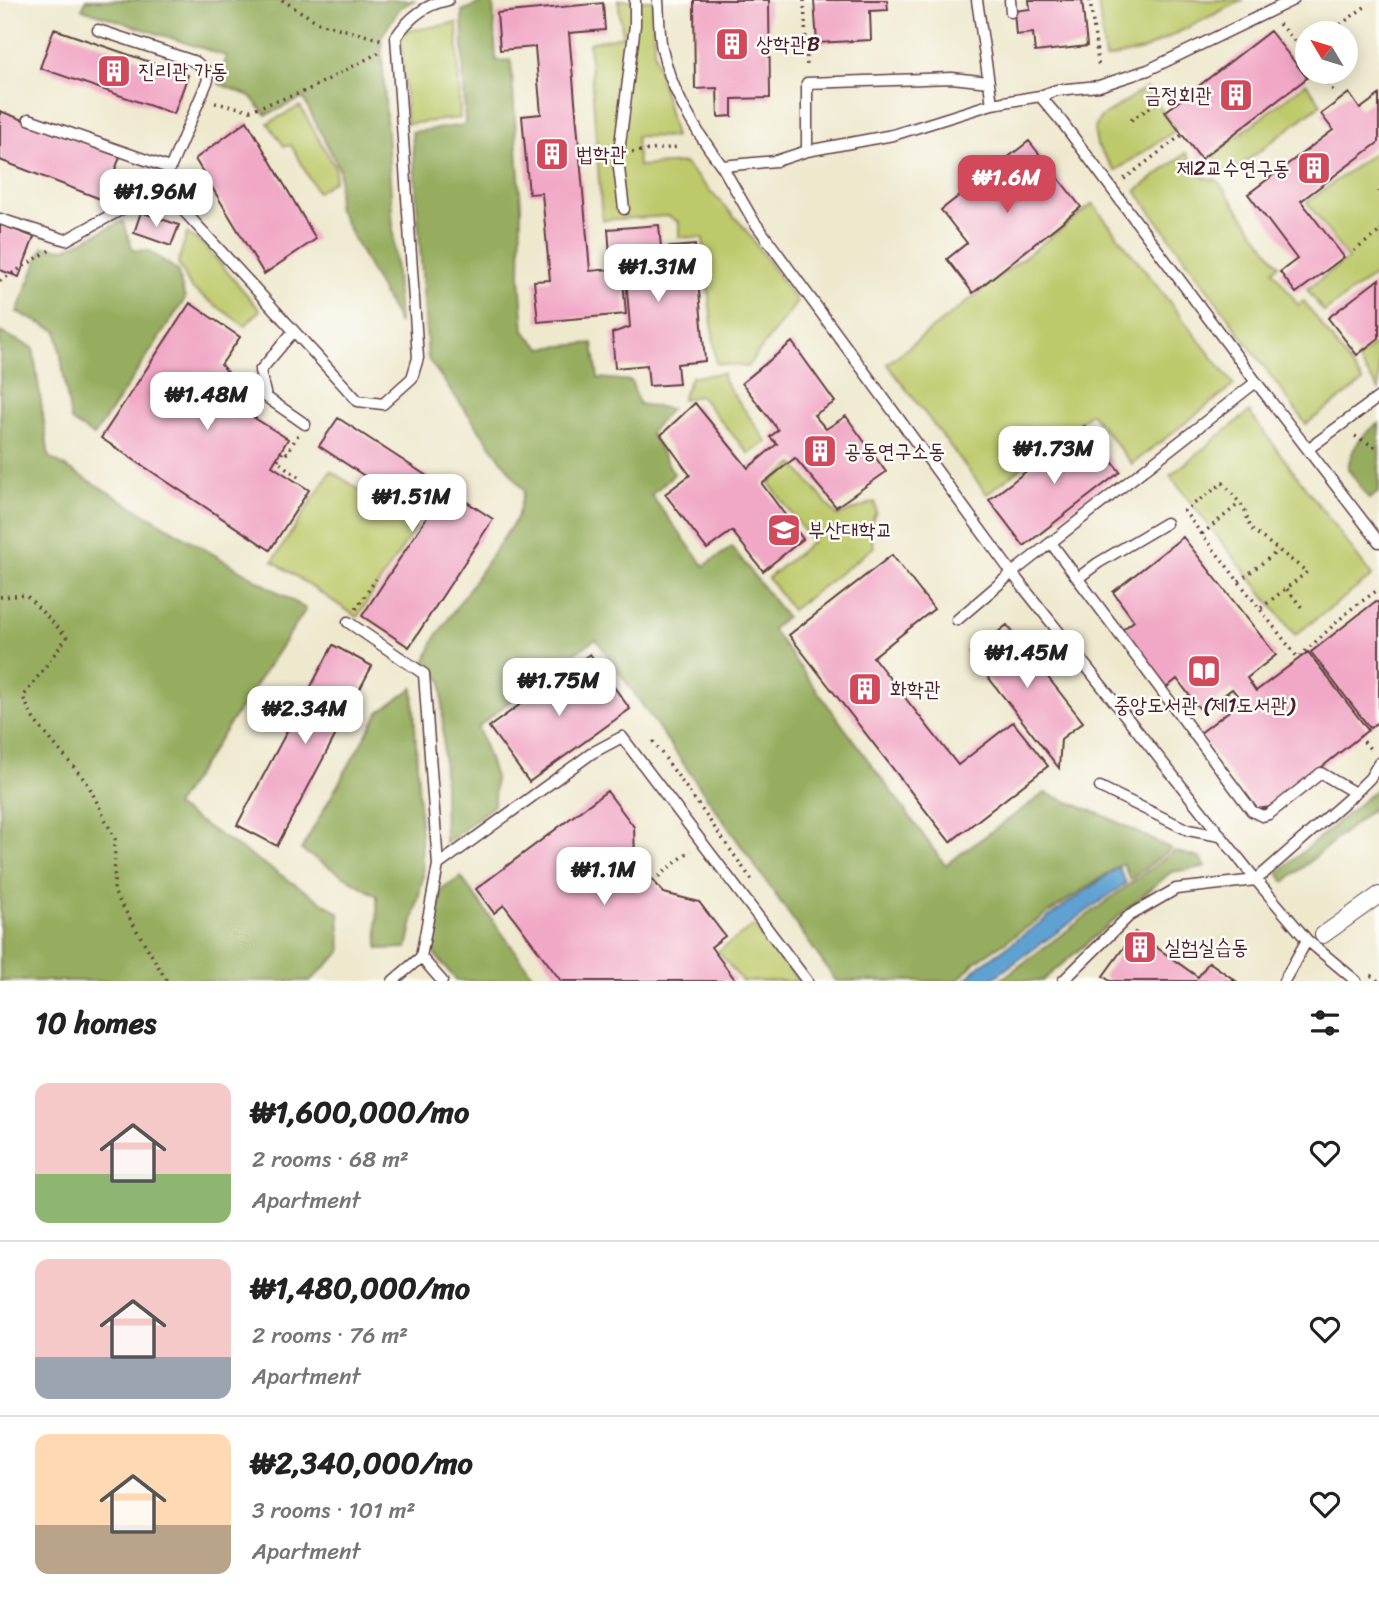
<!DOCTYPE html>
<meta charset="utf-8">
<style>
:root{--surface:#fff;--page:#f2f2f2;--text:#222;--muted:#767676;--line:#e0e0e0;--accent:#d1495b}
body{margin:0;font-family:Sriracha,"Poor Story",sans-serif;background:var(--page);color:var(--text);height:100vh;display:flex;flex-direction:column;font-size:26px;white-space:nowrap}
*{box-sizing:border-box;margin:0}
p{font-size:23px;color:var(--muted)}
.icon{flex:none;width:38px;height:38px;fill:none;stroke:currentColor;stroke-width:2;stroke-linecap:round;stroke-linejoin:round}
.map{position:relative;height:981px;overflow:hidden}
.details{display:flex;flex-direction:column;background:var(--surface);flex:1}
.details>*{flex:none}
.needle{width:46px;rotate:308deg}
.tools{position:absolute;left:1295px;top:21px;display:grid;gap:14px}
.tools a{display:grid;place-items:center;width:63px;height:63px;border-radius:50%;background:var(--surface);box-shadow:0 4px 18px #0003;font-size:35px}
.price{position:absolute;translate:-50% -60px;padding:0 16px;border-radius:14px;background:#fff;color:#222;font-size:23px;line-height:46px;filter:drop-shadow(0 2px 4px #0008)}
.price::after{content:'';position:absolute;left:50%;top:42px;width:21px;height:16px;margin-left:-10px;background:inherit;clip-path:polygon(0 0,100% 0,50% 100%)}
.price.on{background:var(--accent);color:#fff}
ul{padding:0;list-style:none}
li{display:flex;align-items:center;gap:21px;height:175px;padding:0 35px}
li+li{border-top:2px solid var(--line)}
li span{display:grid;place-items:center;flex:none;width:196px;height:140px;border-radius:14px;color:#555}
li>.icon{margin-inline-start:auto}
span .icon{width:84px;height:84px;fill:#fffc;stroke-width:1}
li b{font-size:30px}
h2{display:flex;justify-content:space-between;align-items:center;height:84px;padding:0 35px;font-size:30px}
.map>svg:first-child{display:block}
</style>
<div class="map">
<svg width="1379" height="981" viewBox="0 0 1379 981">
<rect width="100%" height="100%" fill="#fdfcf7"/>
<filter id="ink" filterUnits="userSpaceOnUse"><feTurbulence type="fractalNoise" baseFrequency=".0143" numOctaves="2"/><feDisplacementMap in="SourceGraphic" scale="14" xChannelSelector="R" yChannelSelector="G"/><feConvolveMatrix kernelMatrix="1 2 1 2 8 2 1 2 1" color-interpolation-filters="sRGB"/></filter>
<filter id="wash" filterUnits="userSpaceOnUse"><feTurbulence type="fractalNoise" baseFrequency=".00686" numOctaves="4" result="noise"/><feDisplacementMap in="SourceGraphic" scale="28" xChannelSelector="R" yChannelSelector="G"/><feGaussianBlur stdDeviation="1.57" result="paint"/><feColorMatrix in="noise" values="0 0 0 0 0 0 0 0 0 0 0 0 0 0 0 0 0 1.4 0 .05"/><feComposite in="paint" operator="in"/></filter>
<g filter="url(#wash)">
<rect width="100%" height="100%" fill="#eee8cd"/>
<path fill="#bdc96b" stroke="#84744b" stroke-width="2" d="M 618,0 L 653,0 L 654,51 L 675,137 L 636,136 L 638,166 L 684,163 L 742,225 L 797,302 L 747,367 L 716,363 L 703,238 L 679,237 L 679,222 L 668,216 L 602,220 L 589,43 L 623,36 Z
M 1098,0 L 1243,0 L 1143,50 L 1105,59 Z
M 457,23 L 460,118 L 407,124 L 401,32 Z
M 1306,83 L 1321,104 L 1228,175 L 1213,155 Z
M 1146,88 L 1176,130 L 1115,171 L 1097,145 L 1094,130 L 1100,118 Z
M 300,106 L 336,169 L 334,181 L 317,192 L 291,145 L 284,146 L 268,123 Z
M 1379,149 L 1379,272 L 1324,312 L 1307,289 L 1348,259 L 1307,202 Z
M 1186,153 L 1204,178 L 1217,180 L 1279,265 L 1273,270 L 1298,305 L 1304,301 L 1363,382 L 1306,424 L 1136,191 Z
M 1093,204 L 1234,385 L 1132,464 L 1091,413 L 987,494 L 887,364 Z
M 187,233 L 204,245 L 260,310 L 245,326 L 191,288 L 178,263 Z
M 1379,342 L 1379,390 L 1357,359 Z
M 723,373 L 724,381 L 767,442 L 749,454 L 700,396 L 682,399 L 691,377 Z
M 1249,412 L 1372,576 L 1295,635 L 1170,476 Z
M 794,464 L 837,516 L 875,502 L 876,512 L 868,530 L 874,547 L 792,610 L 768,578 L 812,542 L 769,483 Z
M 331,471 L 416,527 L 357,617 L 273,561 Z
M 754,926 L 798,981 L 742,981 L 718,951 Z"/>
<path fill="#96ad5f" stroke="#706645" stroke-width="2" d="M 86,0 L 414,0 L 400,8 L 381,37 L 399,324 L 337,207 L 340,170 L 303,98 L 266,115 L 250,96 L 219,84 L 226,56 L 82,9 Z
M 488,0 L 493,0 L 496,61 L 511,60 L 521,207 L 520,277 L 524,331 L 541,348 L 593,343 L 598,378 L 631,381 L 639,404 L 670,409 L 650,433 L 674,474 L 651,495 L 704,566 L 732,547 L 786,617 L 772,629 L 945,865 L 1045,793 L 1105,816 L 1171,849 L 1130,880 L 1123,863 L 975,962 L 957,981 L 836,981 L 596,639 L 542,675 L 478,727 L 495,777 L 494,805 L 445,844 L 442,681 L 425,663 L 434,640 L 517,518 L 524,491 L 428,359 L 412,132 L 465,125 L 462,11 Z
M 123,221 L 133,250 L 149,251 L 177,270 L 185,299 L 94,436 L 71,421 L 57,331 L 17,312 L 43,247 L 65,249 Z
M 0,332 L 33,348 L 49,457 L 306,609 L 175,806 L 339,913 L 341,952 L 310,981 L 0,981 Z
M 1379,423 L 1379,492 L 1369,499 L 1348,469 C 1351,447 1362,435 1379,423 Z
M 413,688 L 423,877 L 407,948 L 378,949 L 377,896 L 301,850 L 379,712 Z
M 1379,787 L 1379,803 L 1285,882 L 1278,873 Z
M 1174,851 L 1200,858 L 1205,867 L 1171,872 L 1042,981 L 999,981 Z
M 461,877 L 537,981 L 457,981 L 432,951 L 441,890 Z"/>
<path fill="#5ea2d2" stroke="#54607e" stroke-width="2" d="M 1119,867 L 1126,883 L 989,981 L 965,981 L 978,967 Z"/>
<g id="blocks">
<path fill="#f1a8c6" d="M 694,0 L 769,0 L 770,98 L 732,99 L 732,116 L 718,117 L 717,88 L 695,89 Z
M 814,0 L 887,0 L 888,10 L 870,11 L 871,40 L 817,43 Z
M 1029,0 L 1082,0 L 1087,46 L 1035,52 L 1033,33 L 1016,35 L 1014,11 L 1030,9 Z
M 603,3 L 605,30 L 569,33 L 590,271 L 622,268 L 626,314 L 538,322 L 534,281 L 550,280 L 542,193 L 529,194 L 522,116 L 541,114 L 535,47 L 500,50 L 497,13 Z
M 54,29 L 188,75 L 174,114 L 40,68 Z
M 1270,31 L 1307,78 L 1201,159 L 1165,112 Z
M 1349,93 L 1360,109 L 1379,95 L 1379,142 L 1301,201 L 1344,257 L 1296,293 L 1280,272 L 1297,259 L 1248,194 L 1333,130 L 1321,114 Z
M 0,111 L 120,157 L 103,200 L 0,160 Z
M 247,121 L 316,239 L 264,274 L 195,159 Z
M 1029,141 L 1081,207 L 973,293 L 947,259 L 967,243 L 941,210 Z
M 141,212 L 179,225 L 171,246 L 134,233 Z
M 0,224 L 34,237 L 19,277 L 0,270 Z
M 659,225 L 661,248 L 695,245 L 705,361 L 677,364 L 679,384 L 649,386 L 647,365 L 615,368 L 612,333 L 630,327 L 625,266 L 611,268 L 608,229 Z
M 1379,279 L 1379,338 L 1357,355 L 1328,318 Z
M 190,303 L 240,337 L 221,365 L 245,392 L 253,417 L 288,439 L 272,466 L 309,490 L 270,550 L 101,438 Z
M 792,342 L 835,402 L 814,415 L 826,429 L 846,416 L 886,472 L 836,507 L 795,458 L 762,484 L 803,539 L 763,571 L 732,531 L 707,549 L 665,494 L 690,475 L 661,435 L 695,403 L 748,468 L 777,444 L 770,437 L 778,430 L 742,383 Z
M 338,418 L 493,519 L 409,647 L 362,616 L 427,517 L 319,446 Z
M 1085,426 L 1120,472 L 1024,546 L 989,500 Z
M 1183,537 L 1276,655 L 1247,678 L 1256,691 L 1308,652 L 1368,730 L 1272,807 L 1256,809 L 1199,734 L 1242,701 L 1232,689 L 1202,712 L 1177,679 L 1166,688 L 1122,630 L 1134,621 L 1113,592 Z
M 892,555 L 934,609 L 873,657 L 958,765 L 1013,722 L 1048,766 L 950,842 L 789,635 Z
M 1376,601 L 1379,604 L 1379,721 L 1370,728 L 1311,652 Z
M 1007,625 L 1083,722 L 1061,739 L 1059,768 L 970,654 Z
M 333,645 L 372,666 L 277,846 L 237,825 Z
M 590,654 L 630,709 L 529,782 L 489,727 Z
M 607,791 L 634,827 L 635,860 L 664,893 L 699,902 L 725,936 L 711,947 L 736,981 L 561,981 L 504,905 L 494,913 L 476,889 Z
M 1135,932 L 1198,977 L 1209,962 L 1236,981 L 1110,981 L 1103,976 Z"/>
</g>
</g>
<g filter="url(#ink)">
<use href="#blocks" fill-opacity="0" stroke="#633d43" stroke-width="2"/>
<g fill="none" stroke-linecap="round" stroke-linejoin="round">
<g stroke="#633d43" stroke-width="13">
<path id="service" d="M 658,0 C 659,16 659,33 662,49 C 671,92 696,132 722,166 L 776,161 L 807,151 L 893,135 L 992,104 L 1040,96 L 1057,90 L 1099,86 L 1148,70 L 1293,0
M 977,0 L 992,104
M 1010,0 L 1011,12
M 98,30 L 196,62 L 206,71 L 208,80 L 162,187 L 358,401 L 383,404 L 412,378 L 418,358 L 396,37 C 408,19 426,4 448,0
M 29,119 L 169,168
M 807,151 L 807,83 L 952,78 L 989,82
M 722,166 L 753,220 L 1012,573 L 1256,382 L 1062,122 L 1040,96
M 624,209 L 618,160 L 635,25 L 635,0
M 0,219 L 66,240 L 162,187
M 293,332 L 260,371 L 266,397 L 305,424
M 1256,382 L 1379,542
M 1308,449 L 1379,397
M 1051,543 L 1252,811 L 1262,816 L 1269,814 L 1321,773 L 1355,793
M 1078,578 L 1098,563 L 1166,523
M 957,620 L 1012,573 L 1256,880 L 1355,793 L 1370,778 L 1379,763
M 348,622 L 424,674 L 438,865
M 1100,787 L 1188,830 L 1220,836
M 421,957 L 438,865 L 592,753 L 622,737 L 807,981
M 393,981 L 421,957 L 442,981
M 1063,981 L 1129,916 L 1176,889 L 1256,880 L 1307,940 L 1356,981
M 1284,981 L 1307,940"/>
</g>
<g stroke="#633d43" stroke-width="18">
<path id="pedestrian" d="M 1323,935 L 1379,895"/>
</g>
<path stroke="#633d43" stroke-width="3.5" stroke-dasharray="2 5" stroke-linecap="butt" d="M 282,0 L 319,23 L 383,40
M 804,0 L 807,68
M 1090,0 L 1099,69
M 1279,24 L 1307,55
M 1329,33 L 1366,6
M 1319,72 L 1335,93
M 215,103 L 250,110 L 306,91 L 382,51
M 1131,120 L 1160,101
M 632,152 L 678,147
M 1124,179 L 1182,135
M 1379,191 L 1379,192
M 1354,251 L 1379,232
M 0,281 L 50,250
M 298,435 L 287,453 L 284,450 L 277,461 L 300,478
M 1355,436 L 1379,449
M 1202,534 L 1240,503
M 1239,581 L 1278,551
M 1287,589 L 1303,609
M 0,597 L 26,595 L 67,637 L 23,697 L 34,720 L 88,784 L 115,839 L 114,892 L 167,981
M 1261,608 L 1307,572 L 1251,529 L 1244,508 L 1223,483 L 1184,511 L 1298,658 L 1351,609 L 1379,589
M 356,609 L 376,579
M 1359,736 L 1372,751
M 653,741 L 754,883
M 653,881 L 691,850
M 1371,975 L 1378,981"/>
<use href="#service" stroke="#fff" stroke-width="10"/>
<use href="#pedestrian" stroke="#fff" stroke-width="16"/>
</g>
</g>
<defs>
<g id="building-square" transform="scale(1.75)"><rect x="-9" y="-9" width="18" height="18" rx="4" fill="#d1495b" stroke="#fdfcf7"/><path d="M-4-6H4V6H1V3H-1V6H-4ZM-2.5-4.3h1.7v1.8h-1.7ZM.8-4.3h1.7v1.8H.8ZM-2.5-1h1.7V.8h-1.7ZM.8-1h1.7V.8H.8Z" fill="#fff"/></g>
<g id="university-square" transform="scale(1.75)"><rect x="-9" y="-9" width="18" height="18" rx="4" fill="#d1495b" stroke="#fdfcf7"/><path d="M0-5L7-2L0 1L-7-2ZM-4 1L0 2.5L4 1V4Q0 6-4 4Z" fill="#fff"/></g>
<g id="library-square" transform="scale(1.75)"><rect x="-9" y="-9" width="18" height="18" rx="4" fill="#d1495b" stroke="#fdfcf7"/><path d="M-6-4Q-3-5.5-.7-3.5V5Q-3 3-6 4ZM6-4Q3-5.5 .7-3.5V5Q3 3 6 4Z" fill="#fff"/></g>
</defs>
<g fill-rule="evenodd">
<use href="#building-square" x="732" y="44"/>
<use href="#building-square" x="114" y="71"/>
<use href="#building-square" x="1236" y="95"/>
<use href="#building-square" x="552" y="154"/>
<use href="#building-square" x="1314" y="168"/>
<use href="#building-square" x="820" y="451"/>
<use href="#university-square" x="784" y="530"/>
<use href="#library-square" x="1204" y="671"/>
<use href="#building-square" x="865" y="689"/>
<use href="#building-square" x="1140" y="947"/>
</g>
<g text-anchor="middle" stroke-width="5" stroke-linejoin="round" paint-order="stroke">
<g font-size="21" fill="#4a1f2b" stroke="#fdfcf7" text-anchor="start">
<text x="756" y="51">상학관B</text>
<text x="138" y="78">진리관 가동</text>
<text x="1212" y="102" text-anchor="end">금정회관</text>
<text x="576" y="161">법학관</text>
<text x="1290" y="175" text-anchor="end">제2교수연구동</text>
<text x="844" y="458">공동연구소동</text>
<text x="808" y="537">부산대학교</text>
<text x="890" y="696">화학관</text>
<text x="1204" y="712" text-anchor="middle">중앙도서관 (제1도서관)</text>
<text x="1164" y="954">실험실습동</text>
</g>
</g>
</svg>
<div class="tools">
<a><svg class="needle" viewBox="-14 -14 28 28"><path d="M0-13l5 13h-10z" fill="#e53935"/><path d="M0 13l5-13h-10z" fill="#767676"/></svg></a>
</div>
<b class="price on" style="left:1007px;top:215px">₩1.6M</b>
<b class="price" style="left:156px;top:229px">₩1.96M</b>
<b class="price" style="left:658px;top:304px">₩1.31M</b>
<b class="price" style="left:207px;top:432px">₩1.48M</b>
<b class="price" style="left:1054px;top:486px">₩1.73M</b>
<b class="price" style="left:412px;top:534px">₩1.51M</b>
<b class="price" style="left:1027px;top:690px">₩1.45M</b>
<b class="price" style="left:559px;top:718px">₩1.75M</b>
<b class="price" style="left:305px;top:746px">₩2.34M</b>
<b class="price" style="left:604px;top:907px">₩1.1M</b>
</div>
<section class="details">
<h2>10 homes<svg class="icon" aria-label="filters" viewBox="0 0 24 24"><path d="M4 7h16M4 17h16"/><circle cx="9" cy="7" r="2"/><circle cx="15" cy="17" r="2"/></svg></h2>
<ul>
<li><span style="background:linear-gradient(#f6c9c9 65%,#8fb573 0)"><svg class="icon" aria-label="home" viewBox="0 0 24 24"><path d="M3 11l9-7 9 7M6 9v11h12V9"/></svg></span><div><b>₩1,600,000/mo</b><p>2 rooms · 68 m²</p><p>Apartment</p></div><svg class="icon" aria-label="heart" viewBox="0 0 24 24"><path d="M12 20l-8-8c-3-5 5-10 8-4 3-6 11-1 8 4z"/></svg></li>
<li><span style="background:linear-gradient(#f6c9c9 70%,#9aa5b1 0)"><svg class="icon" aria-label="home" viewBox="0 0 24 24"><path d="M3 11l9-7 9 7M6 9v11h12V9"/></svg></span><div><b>₩1,480,000/mo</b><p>2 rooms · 76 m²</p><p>Apartment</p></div><svg class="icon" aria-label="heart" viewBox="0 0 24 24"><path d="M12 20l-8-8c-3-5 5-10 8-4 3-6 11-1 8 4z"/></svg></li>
<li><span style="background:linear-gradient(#ffd9b3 65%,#b9a48a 0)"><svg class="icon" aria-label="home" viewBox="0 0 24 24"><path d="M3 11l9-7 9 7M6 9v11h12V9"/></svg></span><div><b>₩2,340,000/mo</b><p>3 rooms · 101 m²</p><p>Apartment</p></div><svg class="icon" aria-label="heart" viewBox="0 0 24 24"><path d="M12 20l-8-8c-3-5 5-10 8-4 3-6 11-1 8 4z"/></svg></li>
</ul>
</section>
